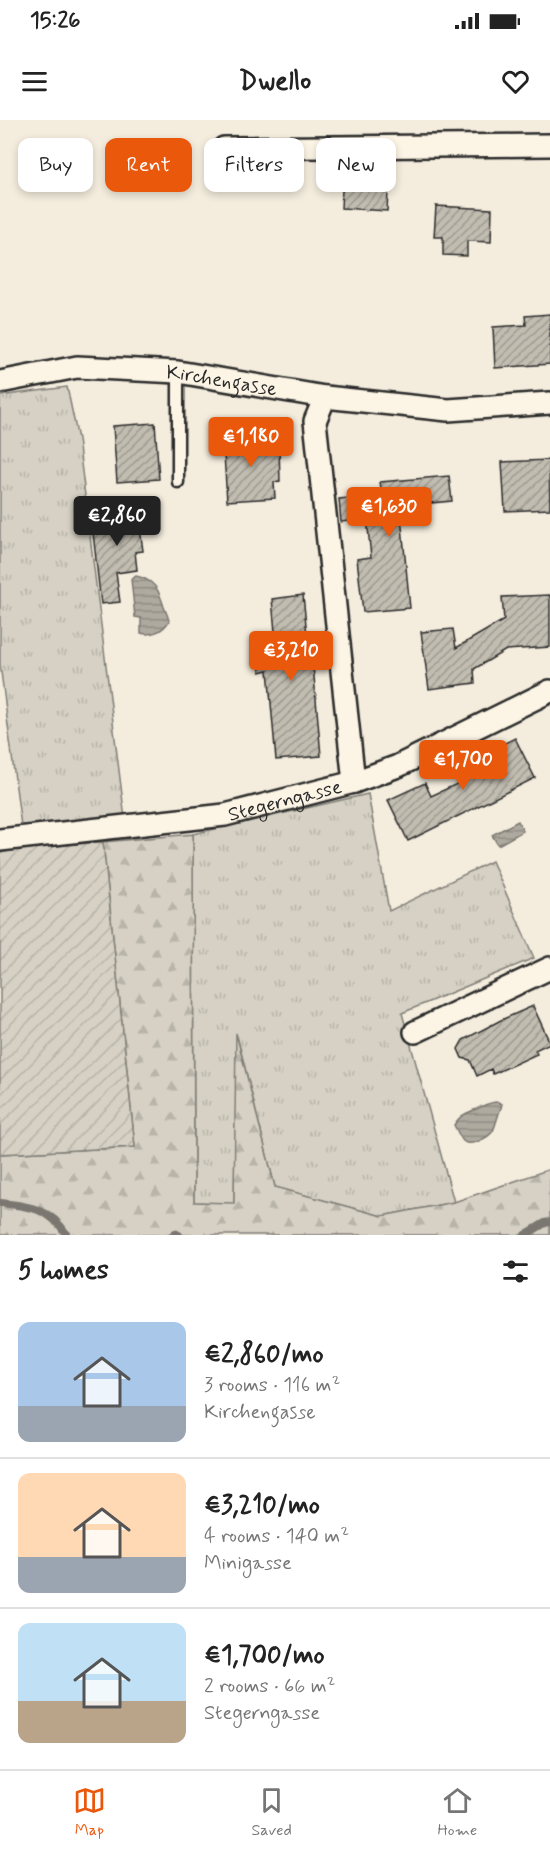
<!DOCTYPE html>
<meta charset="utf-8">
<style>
:root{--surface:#fff;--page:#f6f6f6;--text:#222;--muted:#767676;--line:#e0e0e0;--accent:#ea580c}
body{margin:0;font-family:Mynerve,sans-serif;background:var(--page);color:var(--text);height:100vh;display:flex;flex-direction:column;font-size:22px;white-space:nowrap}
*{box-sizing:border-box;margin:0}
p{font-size:20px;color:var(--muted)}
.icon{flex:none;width:33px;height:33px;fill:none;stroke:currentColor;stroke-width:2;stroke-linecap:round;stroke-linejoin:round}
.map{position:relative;height:1115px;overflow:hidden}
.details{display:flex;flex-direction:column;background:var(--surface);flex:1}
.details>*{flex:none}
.hud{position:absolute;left:18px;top:18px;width:514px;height:54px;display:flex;gap:12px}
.price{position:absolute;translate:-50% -51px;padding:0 14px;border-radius:6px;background:var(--accent);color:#fff;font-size:20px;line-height:39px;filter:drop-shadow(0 2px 3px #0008)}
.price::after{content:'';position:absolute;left:50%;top:36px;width:18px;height:14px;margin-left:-9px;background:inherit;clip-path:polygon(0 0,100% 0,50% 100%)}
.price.selected{background:#222;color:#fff}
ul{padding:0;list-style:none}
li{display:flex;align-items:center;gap:18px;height:150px;padding:0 18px}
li+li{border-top:2px solid var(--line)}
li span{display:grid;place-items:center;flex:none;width:168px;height:120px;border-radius:12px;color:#555}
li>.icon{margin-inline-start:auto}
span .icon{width:72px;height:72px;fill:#fffc;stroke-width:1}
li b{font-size:26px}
h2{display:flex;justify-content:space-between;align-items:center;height:72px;padding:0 18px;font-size:26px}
.tag{padding:0 21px;border-radius:12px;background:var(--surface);box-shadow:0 3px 9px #0003;font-size:21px;line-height:54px}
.tag.selected{background:var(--accent);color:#fff}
.status{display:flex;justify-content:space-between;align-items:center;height:42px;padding:0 30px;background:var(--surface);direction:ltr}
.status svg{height:16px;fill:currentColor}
header{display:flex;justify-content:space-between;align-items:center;height:78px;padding:0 18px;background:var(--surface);font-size:27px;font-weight:700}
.tabs{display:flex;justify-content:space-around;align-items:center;height:84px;border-top:2px solid var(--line);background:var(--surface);font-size:16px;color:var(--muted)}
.tabs a{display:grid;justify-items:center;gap:3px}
.tabs .selected{color:var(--accent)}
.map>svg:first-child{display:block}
</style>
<div class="status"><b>15:26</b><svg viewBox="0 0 49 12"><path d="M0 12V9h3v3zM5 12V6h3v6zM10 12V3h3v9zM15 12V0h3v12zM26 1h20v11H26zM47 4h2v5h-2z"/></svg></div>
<header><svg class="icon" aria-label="menu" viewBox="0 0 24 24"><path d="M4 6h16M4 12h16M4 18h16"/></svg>Dwello<svg class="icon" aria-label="heart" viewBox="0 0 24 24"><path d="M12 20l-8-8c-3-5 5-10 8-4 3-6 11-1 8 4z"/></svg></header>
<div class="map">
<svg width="550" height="1115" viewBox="0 0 550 1115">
<defs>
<pattern id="grass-tufts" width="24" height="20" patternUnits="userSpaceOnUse" patternTransform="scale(1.5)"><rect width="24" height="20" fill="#d6d1c4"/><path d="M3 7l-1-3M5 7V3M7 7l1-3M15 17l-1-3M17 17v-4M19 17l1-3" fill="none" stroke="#b8b4a9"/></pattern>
<pattern id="forest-firs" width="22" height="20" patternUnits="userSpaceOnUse" patternTransform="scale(1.5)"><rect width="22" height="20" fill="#d6d1c4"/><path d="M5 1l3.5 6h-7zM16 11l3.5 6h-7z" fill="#b8b4a9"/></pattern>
<pattern id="garden-furrows" width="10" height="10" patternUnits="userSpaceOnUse" patternTransform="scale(1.5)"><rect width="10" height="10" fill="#d6d1c4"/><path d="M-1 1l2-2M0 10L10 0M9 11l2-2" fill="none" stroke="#b8b4a9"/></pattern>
<pattern id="water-rules" width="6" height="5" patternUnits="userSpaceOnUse" patternTransform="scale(1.5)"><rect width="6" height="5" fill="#afaaa0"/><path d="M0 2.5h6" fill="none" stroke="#8f8b83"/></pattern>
<pattern id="building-hatch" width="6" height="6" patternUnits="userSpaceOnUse" patternTransform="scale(1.5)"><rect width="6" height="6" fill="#c2bdb1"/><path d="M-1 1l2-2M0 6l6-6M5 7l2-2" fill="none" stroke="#9e9a90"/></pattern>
</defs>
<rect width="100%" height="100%" fill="#f4edde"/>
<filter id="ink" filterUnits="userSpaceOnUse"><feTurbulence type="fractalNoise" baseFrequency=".0167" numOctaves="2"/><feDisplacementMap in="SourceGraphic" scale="12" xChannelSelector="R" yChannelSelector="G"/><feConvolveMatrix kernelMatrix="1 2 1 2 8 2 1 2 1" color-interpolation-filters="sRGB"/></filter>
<g filter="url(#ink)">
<path fill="url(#grass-tufts)" stroke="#807e78" stroke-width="1.5" d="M 67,267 L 78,319 L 125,699 L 21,706 L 0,544 L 0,276 Z
M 368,674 L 389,791 L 492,741 L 534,838 L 402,893 L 454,1082 L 382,1096 L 275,1067 L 237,916 L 234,1084 L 194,1082 L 193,714 Z"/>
<path fill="url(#forest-firs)" stroke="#807e78" stroke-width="1.5" d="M 193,714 L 194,1082 L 234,1083 L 236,913 L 275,1067 L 382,1096 L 454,1082 L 550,1049 L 550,1115 L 0,1115 L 0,1034 L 135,1027 L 103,722 Z"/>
<path fill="url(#garden-furrows)" stroke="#807e78" stroke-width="1.5" d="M 103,722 L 135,1027 L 0,1034 L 0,733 L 17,729 Z"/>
<path fill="url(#water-rules)" stroke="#7a7771" stroke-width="1.5" d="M 136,456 C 155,460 159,470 164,487 C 166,492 168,496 169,501 C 163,511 152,516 141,513 L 141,498 L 135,497 L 131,459 Z
M 518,701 L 523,711 L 498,725 L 492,715 Z
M 498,982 L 502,984 L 501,988 C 498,995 496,1004 493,1011 C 489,1017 470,1028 463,1021 C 462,1020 455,1007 454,1005 C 460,995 465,994 474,990 C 484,986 488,982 498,982 Z"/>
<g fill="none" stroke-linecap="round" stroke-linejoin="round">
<path stroke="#7a7771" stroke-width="8" d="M 0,1083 C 29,1086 50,1088 67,1115
M 173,1115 L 175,1113 L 179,1115
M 525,1115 L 545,1103 L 550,1102"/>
</g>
<path fill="url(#building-hatch)" stroke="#2b2b2b" stroke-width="1.5" d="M 343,51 L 389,53 L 387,91 L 341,88 Z
M 436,86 L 492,89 L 491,122 L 467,121 L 467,136 L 443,135 L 443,117 L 434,117 Z
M 550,194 L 550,244 L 495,248 L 493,207 L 526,205 L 525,196 Z
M 155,303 L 159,359 L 117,362 L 113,306 Z
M 270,316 L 271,326 L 279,326 L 280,361 L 274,362 L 275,378 L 227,381 L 223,319 Z
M 549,340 L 550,389 L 505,391 L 502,342 Z
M 449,356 L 452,381 L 400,386 L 410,488 L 363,492 L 357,439 L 371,437 L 367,399 L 341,402 L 339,379 L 382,375 L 380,362 Z
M 136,378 L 143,431 L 135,432 L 137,450 L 116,453 L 120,482 L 101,484 L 93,413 L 108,411 L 104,382 Z
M 303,475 L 310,545 L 313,545 L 321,636 L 276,640 L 268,550 L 260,552 L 257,524 L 276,523 L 272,479 Z
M 550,475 L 550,527 L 506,530 L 474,549 L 475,563 L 429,569 L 421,512 L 453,509 L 456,528 L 504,500 L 502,477 Z
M 515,618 L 535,658 L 408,721 L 388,680 L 425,663 L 431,676 L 470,658 L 463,644 Z
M 533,886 L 550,923 L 535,930 L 537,934 L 493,954 L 491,949 L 477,956 L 470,940 L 462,938 L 458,929 L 463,920 L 501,900 Z"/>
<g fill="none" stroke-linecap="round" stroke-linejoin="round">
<g stroke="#2b2b2b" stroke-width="15">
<path id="service" d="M 178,362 L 178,252"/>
</g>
<g stroke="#2b2b2b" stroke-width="26">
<g id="minor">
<path d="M 224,28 L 550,25"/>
<path id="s1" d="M 0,262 L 77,247 L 178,252 L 325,277 L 448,290 L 550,283"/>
<path d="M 325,277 L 315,301 L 354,662"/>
<path id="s2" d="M 0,720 L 225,695 L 354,662 L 398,646 L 550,571"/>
<path d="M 415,912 L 550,848"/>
</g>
</g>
<use href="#service" stroke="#fcf5e5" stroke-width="10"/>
<use href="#minor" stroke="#fcf5e5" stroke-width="21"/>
</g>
</g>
<g text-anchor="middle" stroke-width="4.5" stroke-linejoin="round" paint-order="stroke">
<g font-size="20" fill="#2b2b2b" stroke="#fcf5e5">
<text dy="7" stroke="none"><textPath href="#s1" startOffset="224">Kirchengasse</textPath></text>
<text dy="7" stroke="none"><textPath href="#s2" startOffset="288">Stegerngasse</textPath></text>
</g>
</g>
</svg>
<b class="price" style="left:251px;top:348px">€1,180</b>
<b class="price" style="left:389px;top:418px">€1,630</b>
<b class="price selected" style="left:117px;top:427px">€2,860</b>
<b class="price" style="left:291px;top:562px">€3,210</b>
<b class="price" style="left:463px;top:671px">€1,700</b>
<div class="hud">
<a class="tag">Buy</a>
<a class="tag selected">Rent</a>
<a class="tag">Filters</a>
<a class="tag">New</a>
</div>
</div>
<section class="details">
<h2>5 homes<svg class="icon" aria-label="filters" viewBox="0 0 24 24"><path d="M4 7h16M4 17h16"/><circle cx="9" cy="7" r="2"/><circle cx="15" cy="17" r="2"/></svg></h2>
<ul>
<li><span style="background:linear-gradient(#a9c7e8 70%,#9aa5b1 0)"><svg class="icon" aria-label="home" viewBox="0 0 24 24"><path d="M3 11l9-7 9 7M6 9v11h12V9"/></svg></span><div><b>€2,860/mo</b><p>3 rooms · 116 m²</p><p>Kirchengasse</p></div></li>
<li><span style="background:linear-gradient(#ffd9b3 70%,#9aa5b1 0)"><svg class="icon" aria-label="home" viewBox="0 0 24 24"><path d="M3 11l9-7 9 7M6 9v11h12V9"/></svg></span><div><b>€3,210/mo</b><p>4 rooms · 140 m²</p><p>Minigasse</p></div></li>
<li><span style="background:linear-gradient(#bfe0f5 65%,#b9a48a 0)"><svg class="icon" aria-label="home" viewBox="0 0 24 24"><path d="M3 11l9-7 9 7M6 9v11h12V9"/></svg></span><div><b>€1,700/mo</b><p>2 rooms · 66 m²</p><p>Stegerngasse</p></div></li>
</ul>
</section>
<nav class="tabs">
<a class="selected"><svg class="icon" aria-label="map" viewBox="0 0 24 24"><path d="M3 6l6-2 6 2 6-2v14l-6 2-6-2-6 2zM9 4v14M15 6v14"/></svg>Map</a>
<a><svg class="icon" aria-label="saved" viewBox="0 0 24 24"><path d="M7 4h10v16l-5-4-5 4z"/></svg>Saved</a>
<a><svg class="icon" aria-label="home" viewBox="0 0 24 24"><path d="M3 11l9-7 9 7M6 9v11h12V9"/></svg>Home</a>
</nav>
